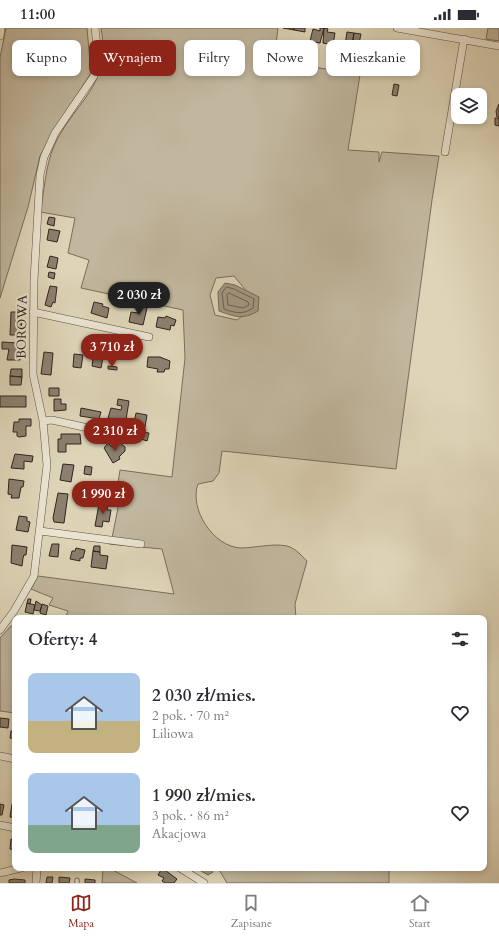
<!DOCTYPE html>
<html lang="pl">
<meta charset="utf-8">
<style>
:root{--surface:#fff;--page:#f2f2f3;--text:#2b2b33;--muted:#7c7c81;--line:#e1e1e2;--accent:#8f2418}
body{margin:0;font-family:Cardo,serif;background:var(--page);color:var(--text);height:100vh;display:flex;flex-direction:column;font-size:15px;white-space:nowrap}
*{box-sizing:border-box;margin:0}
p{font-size:13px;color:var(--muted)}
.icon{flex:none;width:22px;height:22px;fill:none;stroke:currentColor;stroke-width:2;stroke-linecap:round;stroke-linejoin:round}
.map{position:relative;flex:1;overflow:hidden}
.panel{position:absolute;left:12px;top:587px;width:475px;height:256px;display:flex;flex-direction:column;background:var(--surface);border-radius:8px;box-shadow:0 2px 6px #0003}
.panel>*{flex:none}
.top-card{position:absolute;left:12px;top:12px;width:475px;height:36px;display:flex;gap:8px}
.fabs{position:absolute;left:451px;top:60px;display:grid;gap:8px}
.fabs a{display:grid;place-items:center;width:36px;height:36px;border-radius:8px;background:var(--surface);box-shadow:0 2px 6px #0003;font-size:20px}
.price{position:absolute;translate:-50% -34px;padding:0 9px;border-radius:14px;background:var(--accent);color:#fff;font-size:13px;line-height:26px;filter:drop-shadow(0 1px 2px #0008)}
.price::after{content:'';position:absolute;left:50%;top:24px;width:12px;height:9px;margin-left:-6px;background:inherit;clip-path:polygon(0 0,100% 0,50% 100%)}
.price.current{background:#222;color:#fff}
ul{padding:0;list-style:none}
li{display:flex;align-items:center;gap:12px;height:100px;padding:0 16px}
li span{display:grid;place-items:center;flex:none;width:112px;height:80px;border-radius:8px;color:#555}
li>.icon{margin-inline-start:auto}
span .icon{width:48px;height:48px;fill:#fffc;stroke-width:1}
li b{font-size:17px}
h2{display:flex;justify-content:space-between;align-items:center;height:48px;padding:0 16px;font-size:17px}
.tag{padding:0 14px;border-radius:8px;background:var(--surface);box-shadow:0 2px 6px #0003;font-size:14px;line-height:36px}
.tag.current{background:var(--accent);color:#fff}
.status{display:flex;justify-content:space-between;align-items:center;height:28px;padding:0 20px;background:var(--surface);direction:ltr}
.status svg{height:11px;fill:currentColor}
.tabs{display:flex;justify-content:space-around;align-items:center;height:56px;border-top:1px solid var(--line);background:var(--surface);font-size:11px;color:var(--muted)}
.tabs a{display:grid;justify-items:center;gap:2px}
.tabs .current{color:var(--accent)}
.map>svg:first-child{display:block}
</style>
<div class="status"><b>11:00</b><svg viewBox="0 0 49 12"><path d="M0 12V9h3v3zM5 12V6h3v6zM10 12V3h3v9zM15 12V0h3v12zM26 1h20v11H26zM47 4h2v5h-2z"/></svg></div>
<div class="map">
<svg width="499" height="855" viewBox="0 0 499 855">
<rect width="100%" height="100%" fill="#ded5b8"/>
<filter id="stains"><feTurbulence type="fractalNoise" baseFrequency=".005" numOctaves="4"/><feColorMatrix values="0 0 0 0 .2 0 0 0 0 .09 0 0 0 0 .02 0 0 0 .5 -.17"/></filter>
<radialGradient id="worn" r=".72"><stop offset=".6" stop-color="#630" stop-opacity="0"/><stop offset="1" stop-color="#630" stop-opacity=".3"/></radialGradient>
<path fill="#c1b79e" stroke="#796e5e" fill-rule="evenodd" d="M 6,0 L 87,0 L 91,45 L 56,99 L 40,128 L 28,179 L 0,270 L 0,30 Z
M 101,0 L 278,0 L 274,32 L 360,47 L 348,122 L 379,124 L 379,134 L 382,124 L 439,128 L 432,172 L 396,441 L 222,423 L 219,445 L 213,453 L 198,456 C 189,481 213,518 240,520 C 255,520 272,515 287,518 C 295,520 301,527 307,533 L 295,576 L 296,590 L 51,590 L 52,588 L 66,588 L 68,583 L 49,577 L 53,570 L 31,561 L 38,548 L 174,566 L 162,521 L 109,516 L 112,510 L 118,480 L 116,468 L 120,442 L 172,449 L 185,330 L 183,282 L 81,260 L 89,232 L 68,225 L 75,190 L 40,184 C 45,161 45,139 54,118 C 75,72 112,59 101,0 ZM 234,248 L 257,276 L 237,292 L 215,287 L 210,267 L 216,250 Z
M 488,0 L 499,0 L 499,13 L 486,11 Z
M 11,598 L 15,598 L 15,685 L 0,683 L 0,610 Z
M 96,840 L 109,840 L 137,855 L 102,855 L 103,841 Z
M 218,840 L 389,840 L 389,855 L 227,855 Z"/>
<path fill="#a39984" stroke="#756a5c" d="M 225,255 L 235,257 L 259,269 L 258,283 C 242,292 236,289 219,283 L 218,264 Z
M 196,840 L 211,840 L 213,844 L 208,847 Z"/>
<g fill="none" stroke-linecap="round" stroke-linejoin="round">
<path stroke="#6a5e52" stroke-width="1" d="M 227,259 L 234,261 L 254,271 L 253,280 C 243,287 235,285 224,281 L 222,265 Z
M 229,265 L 248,274 L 249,277 L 243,280 L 228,277 L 227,267 Z"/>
</g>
<path fill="#8b806f" stroke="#31241f" d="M 283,0 L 294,0 L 294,2 Z
M 294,0 L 305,0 L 305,4 L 294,2 Z
M 320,0 L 324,0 L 320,15 L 310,13 L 313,1 L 320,3 Z
M 324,0 L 328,1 L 327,4 L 335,5 L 333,17 L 323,15 Z
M 347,4 L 354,5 L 352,18 L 345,17 Z
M 354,5 L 361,6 L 358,20 L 352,18 Z
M 391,18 L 404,21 L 402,31 L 398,30 L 396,39 L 386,37 L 388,31 L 384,30 L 387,20 L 390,21 Z
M 394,56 L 399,57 L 397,68 L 392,67 Z
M 499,76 L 499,89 L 497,89 L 496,83 Z
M 495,90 L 499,90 L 499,98 L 495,97 Z
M 49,189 L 55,190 L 54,198 L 47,196 Z
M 49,201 L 60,203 L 57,214 L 47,212 Z
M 50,228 L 58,230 L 56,241 L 47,239 Z
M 49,244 L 55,245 L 54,251 L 48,249 Z
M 50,258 L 57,259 L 55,275 L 53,274 L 51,279 L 45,277 Z
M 94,274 L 103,276 L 102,278 L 109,280 L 107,290 L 91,285 Z
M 140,278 L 147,280 L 143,297 L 129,294 L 131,284 L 138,285 Z
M 11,284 L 22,284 L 21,307 L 10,307 Z
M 166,288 L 176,292 L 174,298 L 171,297 L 170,302 L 156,299 L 158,289 L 165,290 Z
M 2,314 L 18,315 L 17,325 L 20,325 L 20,332 L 7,332 L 9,321 L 2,321 Z
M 95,317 L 105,319 L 101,340 L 92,338 Z
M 44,324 L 53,325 L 51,347 L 41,346 Z
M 74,326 L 83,327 L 81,340 L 73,339 Z
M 148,329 L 160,329 L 170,333 L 169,341 L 165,341 L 164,344 L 157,344 L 158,341 L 147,339 Z
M 108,338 L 117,339 L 117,342 L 108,341 Z
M 11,341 L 22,341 L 22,349 L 10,348 Z
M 10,348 L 22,349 L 21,357 L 10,357 Z
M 49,360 L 59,360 L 59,368 L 49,368 Z
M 0,368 L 26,368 L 26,379 L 0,379 Z
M 54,371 L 61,371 L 61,376 L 66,376 L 66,382 L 54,383 Z
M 118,371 L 129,373 L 125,398 L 118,397 L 119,392 L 108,390 L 111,380 L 121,382 L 122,378 L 117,377 Z
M 81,380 L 101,384 L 99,391 L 80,388 Z
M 136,385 L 147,387 L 145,399 L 141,398 L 141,401 L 133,400 Z
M 19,391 L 31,391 L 31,398 L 26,398 L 26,408 L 19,409 L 17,408 L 17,404 L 13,404 L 14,394 L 19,394 Z
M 142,404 L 149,405 L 147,413 L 141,411 Z
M 61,406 L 80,406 L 81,416 L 66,416 L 66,424 L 58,424 L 58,411 L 61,411 Z
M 108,415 L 112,419 L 115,419 L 120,415 L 125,419 L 125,423 L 119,429 L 120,431 L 113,435 L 104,420 Z
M 15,426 L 33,428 L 32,434 L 24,433 L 24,441 L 11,440 Z
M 63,436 L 74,437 L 71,454 L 60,452 Z
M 85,438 L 92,439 L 91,447 L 84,446 Z
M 9,451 L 24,453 L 23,459 L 21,459 L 19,470 L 11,470 L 12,467 L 8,466 Z
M 58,465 L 68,466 L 64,495 L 54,494 L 53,490 Z
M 99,476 L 108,477 L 107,482 L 111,482 L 109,494 L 103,493 L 102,499 L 95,498 Z
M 19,488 L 27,489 L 27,493 L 30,494 L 28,504 L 16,502 Z
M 52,516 L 59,516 L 58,529 L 49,528 Z
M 12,517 L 27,519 L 26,527 L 24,527 L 23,530 L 22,538 L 11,535 Z
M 94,518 L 100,518 L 100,524 L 93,523 Z
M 76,520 L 85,522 L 83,530 L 80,530 L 80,533 L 70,531 L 72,523 L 75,523 Z
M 93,523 L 100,524 L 100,527 L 108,528 L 106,541 L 91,539 Z
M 28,571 L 31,571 L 30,576 L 27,575 Z
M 36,573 L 42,577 L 40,583 L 34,582 Z
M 27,575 L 35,577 L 33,586 L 25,584 Z
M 42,576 L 48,578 L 46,587 L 40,585 Z
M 0,690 L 9,691 L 8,700 L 0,699 Z
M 11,703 L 15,704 L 15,711 L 10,710 Z
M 0,776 L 4,777 L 2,787 L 0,787 Z
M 12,776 L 15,777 L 15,790 L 10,789 Z
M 11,811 L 15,812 L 15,822 L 10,821 Z
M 162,840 L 177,851 L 174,855 L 165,855 L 162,853 L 164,850 L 158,847 Z
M 47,849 L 53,849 L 52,855 L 46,855 Z
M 59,849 L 70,850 L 69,855 L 59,855 Z
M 14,851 L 25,852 L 25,855 L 9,855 L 9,852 Z
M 85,851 L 95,852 L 95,855 L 85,855 Z"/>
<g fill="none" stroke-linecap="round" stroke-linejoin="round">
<g stroke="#5c5045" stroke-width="5">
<path id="service" d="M 77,855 L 77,852"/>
</g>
<g stroke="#5c5045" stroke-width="8">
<path id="minor" d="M 397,0 L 499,18
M 0,8 L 1,0
M 445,124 L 464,11
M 33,284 L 149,309
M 43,393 L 52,392 L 124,408
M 40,503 L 141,516
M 0,602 L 14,583 L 34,548 L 47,437 L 43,393 L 33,346 L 34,252 L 40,147 L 44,129 L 55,105 L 94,48 L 98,27 L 95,0
M 0,728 L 15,731
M 0,797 L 15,800
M 180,840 L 204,855
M 0,845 L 21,840
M 36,855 L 37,840"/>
</g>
<use href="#service" stroke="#eae4d1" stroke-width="3.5"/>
<use href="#minor" stroke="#eae4d1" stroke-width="7"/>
</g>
<g text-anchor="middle" stroke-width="4" stroke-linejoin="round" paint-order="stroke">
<g font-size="13" fill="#31241f" stroke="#eae4d1">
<text transform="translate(21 299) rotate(-89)" y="5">BOROWA</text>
</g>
</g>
<rect width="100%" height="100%" filter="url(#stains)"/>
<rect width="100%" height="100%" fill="url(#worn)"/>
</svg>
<div class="fabs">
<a><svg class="icon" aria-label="layers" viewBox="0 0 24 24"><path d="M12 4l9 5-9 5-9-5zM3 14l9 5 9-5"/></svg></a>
</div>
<b class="price current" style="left:139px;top:288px">2 030 zł</b>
<b class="price" style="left:112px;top:340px">3 710 zł</b>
<b class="price" style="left:115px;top:424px">2 310 zł</b>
<b class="price" style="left:103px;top:487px">1 990 zł</b>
<div class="top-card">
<a class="tag">Kupno</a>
<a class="tag current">Wynajem</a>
<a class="tag">Filtry</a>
<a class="tag">Nowe</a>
<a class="tag">Mieszkanie</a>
</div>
<section class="panel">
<h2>Oferty: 4<svg class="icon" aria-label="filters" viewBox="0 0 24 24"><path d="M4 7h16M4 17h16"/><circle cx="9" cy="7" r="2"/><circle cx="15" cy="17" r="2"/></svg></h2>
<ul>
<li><span style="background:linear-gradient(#a9c7e8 60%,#c2b280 0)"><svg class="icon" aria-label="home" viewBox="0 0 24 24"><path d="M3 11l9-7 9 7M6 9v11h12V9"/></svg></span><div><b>2 030 zł/mies.</b><p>2 pok. · 70 m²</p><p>Liliowa</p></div><svg class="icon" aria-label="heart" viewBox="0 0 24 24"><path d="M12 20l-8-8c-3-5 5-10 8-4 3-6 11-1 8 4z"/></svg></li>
<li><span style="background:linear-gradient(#a9c7e8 65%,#7fa58c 0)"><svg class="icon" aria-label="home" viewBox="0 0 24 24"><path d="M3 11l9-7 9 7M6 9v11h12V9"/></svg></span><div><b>1 990 zł/mies.</b><p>3 pok. · 86 m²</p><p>Akacjowa</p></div><svg class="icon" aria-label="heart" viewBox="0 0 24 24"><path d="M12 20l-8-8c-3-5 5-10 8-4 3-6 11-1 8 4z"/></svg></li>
</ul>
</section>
</div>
<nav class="tabs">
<a class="current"><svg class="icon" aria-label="map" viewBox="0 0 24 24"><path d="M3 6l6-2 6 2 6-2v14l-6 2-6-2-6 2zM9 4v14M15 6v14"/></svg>Mapa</a>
<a><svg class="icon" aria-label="saved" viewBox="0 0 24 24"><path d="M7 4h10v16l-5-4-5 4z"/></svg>Zapisane</a>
<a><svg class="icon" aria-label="home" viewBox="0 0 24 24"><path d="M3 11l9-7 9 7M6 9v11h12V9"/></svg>Start</a>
</nav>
